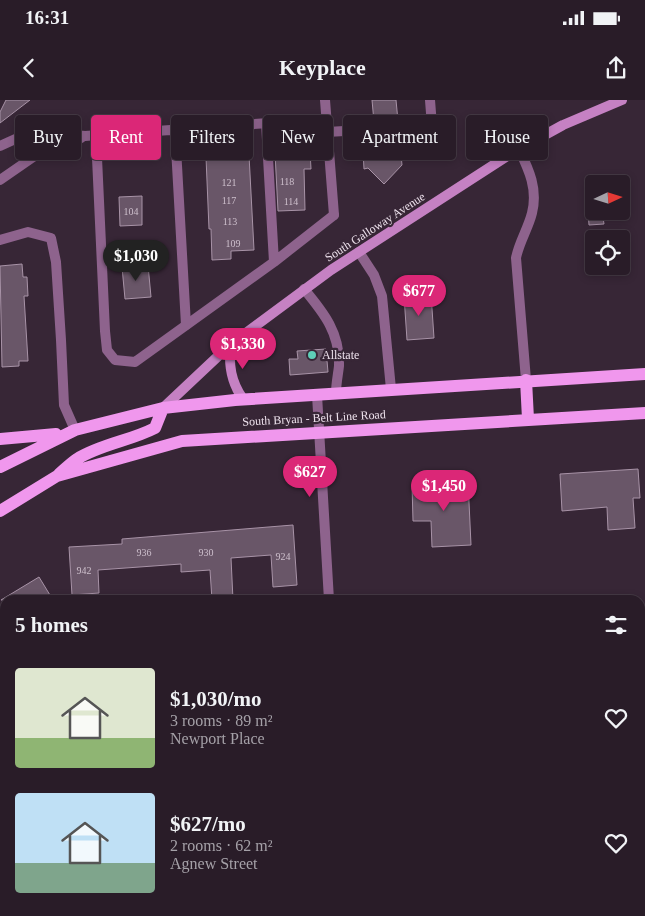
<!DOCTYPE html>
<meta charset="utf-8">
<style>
:root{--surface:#291c28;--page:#352934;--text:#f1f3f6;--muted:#a5a1a8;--line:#453a45;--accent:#db2777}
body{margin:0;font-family:"Times New Roman",serif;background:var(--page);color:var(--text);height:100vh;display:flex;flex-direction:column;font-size:19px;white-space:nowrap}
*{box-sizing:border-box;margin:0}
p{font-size:16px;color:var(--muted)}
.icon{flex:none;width:28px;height:28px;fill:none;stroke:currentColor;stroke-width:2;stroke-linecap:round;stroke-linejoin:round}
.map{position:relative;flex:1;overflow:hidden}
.panel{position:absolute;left:0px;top:495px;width:645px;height:321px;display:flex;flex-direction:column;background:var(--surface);border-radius:15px 15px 0 0;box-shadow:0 2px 8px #0003,0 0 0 1px var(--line)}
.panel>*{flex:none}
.hud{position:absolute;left:15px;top:15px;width:615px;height:45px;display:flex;gap:10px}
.needle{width:32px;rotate:86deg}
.controls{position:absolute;left:585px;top:75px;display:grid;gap:10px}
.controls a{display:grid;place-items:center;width:45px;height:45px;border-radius:5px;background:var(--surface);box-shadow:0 2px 8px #0003,0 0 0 1px var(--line);font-size:25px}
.price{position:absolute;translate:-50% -42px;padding:0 11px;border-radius:18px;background:var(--accent);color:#fff;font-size:16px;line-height:32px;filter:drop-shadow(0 1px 2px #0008)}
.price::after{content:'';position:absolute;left:50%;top:30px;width:15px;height:11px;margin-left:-8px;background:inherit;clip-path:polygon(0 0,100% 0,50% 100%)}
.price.active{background:#222;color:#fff}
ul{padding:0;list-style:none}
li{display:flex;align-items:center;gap:15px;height:125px;padding:0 15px}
li span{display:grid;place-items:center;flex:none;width:140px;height:100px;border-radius:5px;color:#555}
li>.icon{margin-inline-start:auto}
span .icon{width:60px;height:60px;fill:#fffc;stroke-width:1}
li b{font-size:21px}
h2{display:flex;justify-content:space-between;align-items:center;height:60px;padding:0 15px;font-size:21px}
.chip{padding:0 18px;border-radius:5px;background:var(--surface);box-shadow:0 2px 8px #0003,0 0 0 1px var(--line);font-size:18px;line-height:45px}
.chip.active{background:var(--accent);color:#fff}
.status{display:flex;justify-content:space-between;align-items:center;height:35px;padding:0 25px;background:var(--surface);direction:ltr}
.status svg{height:14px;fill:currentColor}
header{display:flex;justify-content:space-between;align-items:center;height:65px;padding:0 15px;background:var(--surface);font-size:22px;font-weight:600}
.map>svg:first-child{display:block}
</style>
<div class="status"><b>16:31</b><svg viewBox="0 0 49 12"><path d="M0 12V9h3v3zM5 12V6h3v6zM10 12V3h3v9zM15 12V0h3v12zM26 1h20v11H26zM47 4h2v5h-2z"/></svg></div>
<header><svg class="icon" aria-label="back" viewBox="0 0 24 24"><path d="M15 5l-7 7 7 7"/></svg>Keyplace<svg class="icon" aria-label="share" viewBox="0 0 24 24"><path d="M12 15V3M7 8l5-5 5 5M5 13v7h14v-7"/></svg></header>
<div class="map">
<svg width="645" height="816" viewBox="0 0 645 816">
<rect width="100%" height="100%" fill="#372636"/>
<path fill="#695668" stroke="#a893a7" d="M 6,0 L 30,0 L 0,23 L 0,12 Z
M 372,0 L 396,0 L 398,21 L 374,22 Z
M 399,35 L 402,65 L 384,84 L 368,68 L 364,69 L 363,52 L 377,50 L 376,36 Z
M 310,51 L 311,69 L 304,69 L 305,110 L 278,111 L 275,53 Z
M 249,55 L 254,150 L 231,151 L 231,159 L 212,160 L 211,129 L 209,129 L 206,57 Z
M 142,96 L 142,125 L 120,126 L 119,97 Z
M 588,111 L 602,111 L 604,124 L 589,125 Z
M 22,164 L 23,177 L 27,177 L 28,196 L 24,196 L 28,261 L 19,261 L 19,266 L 2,267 L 0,166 Z
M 148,165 L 151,197 L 125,199 L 122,167 Z
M 431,194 L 434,238 L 407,240 L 404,196 Z
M 326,249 L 328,272 L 290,275 L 289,259 L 298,259 L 297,251 Z
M 638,369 L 640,398 L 633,398 L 635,428 L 608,430 L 607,407 L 562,411 L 560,374 Z
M 468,381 L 471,445 L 432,447 L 431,421 L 413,421 L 412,384 Z
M 293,425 L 297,485 L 273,487 L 271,455 L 231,458 L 233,500 L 212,500 L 210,470 L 181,472 L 181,464 L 98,470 L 99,493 L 72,495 L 69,447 L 122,444 L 122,439 Z
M 39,477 L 53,500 L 1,500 Z"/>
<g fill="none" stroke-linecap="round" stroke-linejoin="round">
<path stroke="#8e638d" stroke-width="10" d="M 266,23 L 274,162
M 327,32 L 432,26 L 430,0
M 96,36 L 105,231 L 107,250 L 115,260 L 135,262 L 274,162 L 334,115
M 519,49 C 529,70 538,89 532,113 C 528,129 519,142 516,158 L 526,280
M 0,140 L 28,132 L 51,138 L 56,162 L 61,240 L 64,305 L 75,330
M 359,152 L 374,175 L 382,196 L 391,289
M 304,189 C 324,213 340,233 339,266 C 338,275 336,284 336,293"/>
<path stroke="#8e638d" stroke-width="10" d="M 325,0 L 334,115
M 175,30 L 186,225
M 0,46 L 22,36 L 41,32 L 85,36 L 326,19
M 0,80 L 39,53 L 81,38
M 317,295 L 329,500
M 640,718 L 645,718
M 0,779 L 5,779
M 345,811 L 346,816"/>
<path stroke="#c581c3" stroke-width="10" d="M 231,244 C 228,265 231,282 243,299
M 163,308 L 231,244 L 331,170 L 512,53 L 563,25 L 622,0"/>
<path stroke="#f097ed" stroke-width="12" d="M 526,280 L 528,319
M 0,339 L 56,334
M 0,367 L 75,330 L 163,308 L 235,300 L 645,274
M 59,374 C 65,369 71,363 77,359 C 101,344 130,341 155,328 L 163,308
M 0,411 L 57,376 L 182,341 L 645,313"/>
</g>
<circle fill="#5eceb7" stroke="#372636" stroke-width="2" cx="312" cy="255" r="5"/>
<g text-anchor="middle" stroke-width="4.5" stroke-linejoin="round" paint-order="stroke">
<g font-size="10" fill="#ccbecb">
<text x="287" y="85">118</text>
<text x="229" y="86">121</text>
<text x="229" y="104">117</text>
<text x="291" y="105">114</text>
<text x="131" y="115">104</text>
<text x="230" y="125">113</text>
<text x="233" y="147">109</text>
<text x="144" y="456">936</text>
<text x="206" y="456">930</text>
<text x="283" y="460">924</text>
<text x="84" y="474">942</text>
</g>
<g font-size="12" fill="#ede1ec" stroke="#372636">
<text transform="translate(375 127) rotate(-33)" y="4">South Galloway Avenue</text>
<text transform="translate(314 318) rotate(-3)" y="4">South Bryan - Belt Line Road</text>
</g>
<g font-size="12" fill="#ede1ec" stroke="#372636" text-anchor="start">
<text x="322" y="259">Allstate</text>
</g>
</g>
</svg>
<div class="controls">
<a><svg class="needle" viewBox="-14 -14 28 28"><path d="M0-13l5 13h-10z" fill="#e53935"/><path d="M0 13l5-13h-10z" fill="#a5a1a8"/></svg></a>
<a><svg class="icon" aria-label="locate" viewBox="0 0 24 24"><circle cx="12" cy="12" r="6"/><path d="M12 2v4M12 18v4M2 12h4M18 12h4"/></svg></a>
</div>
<b class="price active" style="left:136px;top:182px">$1,030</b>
<b class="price" style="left:419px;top:217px">$677</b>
<b class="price" style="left:243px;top:270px">$1,330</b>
<b class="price" style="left:310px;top:398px">$627</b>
<b class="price" style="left:444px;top:412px">$1,450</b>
<div class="hud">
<a class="chip">Buy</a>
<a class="chip active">Rent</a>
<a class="chip">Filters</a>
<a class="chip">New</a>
<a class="chip">Apartment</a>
<a class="chip">House</a>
</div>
<section class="panel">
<h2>5 homes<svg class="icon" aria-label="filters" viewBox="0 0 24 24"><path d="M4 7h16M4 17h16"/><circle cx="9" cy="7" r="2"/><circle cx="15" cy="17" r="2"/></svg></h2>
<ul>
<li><span style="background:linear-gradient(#dfe7d0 70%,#8fb573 0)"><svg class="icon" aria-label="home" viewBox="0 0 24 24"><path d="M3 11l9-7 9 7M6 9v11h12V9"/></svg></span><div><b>$1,030/mo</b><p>3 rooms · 89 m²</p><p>Newport Place</p></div><svg class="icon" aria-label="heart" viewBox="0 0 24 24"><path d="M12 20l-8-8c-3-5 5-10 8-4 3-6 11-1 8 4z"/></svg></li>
<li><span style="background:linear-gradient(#bfe0f5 70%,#7fa58c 0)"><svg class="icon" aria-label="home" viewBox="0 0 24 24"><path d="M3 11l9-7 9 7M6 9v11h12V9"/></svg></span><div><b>$627/mo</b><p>2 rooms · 62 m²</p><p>Agnew Street</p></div><svg class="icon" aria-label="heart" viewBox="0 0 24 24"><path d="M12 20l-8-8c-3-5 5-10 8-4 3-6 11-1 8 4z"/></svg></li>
</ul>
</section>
</div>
